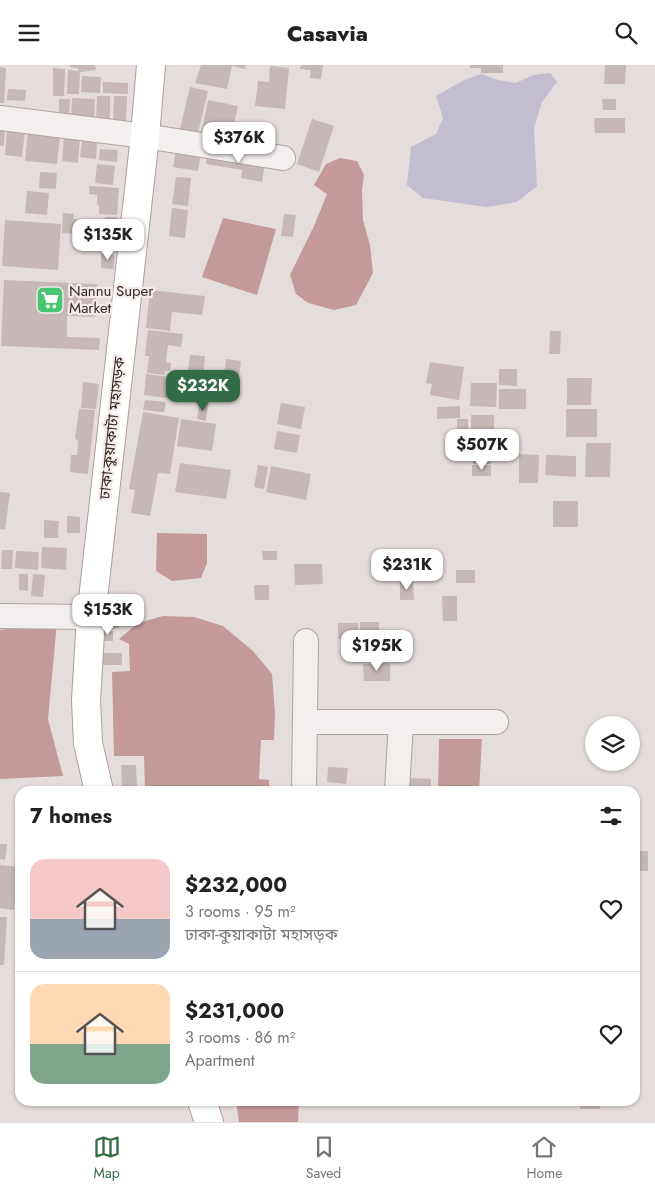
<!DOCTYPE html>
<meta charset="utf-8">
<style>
:root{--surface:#fff;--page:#f6f6f6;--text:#222;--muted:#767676;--line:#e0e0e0;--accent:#336b45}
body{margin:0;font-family:Jost,"Noto Sans Bengali",sans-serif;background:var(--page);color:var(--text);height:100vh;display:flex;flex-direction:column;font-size:19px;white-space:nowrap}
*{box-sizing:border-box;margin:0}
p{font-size:16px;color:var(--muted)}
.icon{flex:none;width:28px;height:28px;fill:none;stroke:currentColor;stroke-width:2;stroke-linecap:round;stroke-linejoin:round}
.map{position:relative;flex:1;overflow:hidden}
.sheet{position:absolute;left:15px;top:721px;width:625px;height:320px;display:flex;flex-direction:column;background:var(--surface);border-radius:15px;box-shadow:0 1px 4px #0004}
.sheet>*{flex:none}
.fabs{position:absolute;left:585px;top:651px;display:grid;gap:10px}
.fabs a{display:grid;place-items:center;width:55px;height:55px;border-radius:50%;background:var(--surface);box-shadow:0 1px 4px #0004;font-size:25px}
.price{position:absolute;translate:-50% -42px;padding:0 11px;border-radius:10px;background:#fff;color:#222;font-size:16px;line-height:32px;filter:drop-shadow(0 1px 2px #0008)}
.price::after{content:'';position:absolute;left:50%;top:30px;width:15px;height:11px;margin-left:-8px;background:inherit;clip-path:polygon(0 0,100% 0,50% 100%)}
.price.selected{background:var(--accent);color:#fff}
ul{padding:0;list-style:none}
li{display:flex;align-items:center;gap:15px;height:125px;padding:0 15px}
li+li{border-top:1px solid var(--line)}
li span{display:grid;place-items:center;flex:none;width:140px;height:100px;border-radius:15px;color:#555}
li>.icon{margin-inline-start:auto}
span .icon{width:60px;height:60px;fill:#fffc;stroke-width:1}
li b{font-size:21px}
h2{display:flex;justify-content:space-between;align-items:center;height:60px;padding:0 15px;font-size:21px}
header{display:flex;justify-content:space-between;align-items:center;height:65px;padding:0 15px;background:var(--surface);font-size:22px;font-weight:800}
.dock{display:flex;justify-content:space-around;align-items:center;height:70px;border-top:1px solid var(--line);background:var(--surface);font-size:14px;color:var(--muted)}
.dock a{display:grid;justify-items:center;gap:2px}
.dock .selected{color:var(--accent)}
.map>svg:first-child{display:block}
</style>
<header><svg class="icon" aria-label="menu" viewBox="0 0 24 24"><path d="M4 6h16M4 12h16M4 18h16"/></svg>Casavia<svg class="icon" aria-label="search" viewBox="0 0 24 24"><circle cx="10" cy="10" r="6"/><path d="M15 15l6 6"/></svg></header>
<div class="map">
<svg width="655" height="1057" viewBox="0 0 655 1057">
<rect width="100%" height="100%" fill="#e5dddc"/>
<path fill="#c2becf" d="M 550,8 L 557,17 L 542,37 L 534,63 L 537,121 L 517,137 L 486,142 L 423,133 L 407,120 L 411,82 L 436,69 L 443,53 L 436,31 L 464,15 L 481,9 L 498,15 L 516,18 L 533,10 Z"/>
<path fill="#c49999" d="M 340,93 L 357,96 L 364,110 L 362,125 L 363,155 L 370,180 L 373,208 L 356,240 L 334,245 L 308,238 L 296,229 L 290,210 L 314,161 L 327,129 L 314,120 L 326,99 Z
M 223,153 L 276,164 L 257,230 L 202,212 Z
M 157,468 L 207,469 L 207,498 L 201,513 L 172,516 L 156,506 Z
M 163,551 L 194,552 L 223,561 L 253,586 L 272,609 L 275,648 L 274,675 L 261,675 L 259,714 L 269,715 L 269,726 L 145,726 L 144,691 L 114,691 L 112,607 L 130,606 L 129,579 L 119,574 L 138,558 Z
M 57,557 L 48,654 L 63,711 L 0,714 L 0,565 Z
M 439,674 L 482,674 L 479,726 L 438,726 Z
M 236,1036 L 299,1036 L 298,1057 L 239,1057 Z"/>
<path fill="#c5b8b7" d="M 70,0 L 95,0 L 96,5 L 80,7 L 79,29 L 67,29 L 68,5 L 79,6 L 78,3 L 70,2 Z
M 201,0 L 246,0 L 245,4 L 232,1 L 227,24 L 195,18 Z
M 301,0 L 323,0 L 321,14 L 310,13 L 311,5 L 300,4 Z
M 470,0 L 503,0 L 503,8 L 481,8 L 481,3 L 470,3 Z
M 605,0 L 626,0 L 625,19 L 604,19 Z
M 270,1 L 289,3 L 285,44 L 255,41 L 258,16 L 269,17 Z
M 0,2 L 6,3 L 4,38 L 0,38 Z
M 53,3 L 65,4 L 64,31 L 53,31 Z
M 82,11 L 101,12 L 100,28 L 81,27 Z
M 103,17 L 128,18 L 128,29 L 103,28 Z
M 190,22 L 208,26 L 196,76 L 178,72 Z
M 8,24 L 26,25 L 25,36 L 7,35 Z
M 97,31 L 110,31 L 110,57 L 96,56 Z
M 114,31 L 127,31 L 126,60 L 113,59 Z
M 72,33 L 95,34 L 94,57 L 71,56 Z
M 59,34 L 70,34 L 69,52 L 59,51 Z
M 602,34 L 616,34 L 616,45 L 603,45 Z
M 208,35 L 238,41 L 230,76 L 201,71 Z
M 594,53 L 625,53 L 625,68 L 595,68 Z
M 312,54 L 334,61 L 319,107 L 297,99 Z
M 0,64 L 5,65 L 4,81 L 0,80 Z
M 7,65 L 25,66 L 22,92 L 5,90 Z
M 28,67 L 60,70 L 57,99 L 25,96 Z
M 64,72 L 80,73 L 78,98 L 62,96 Z
M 82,76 L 97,77 L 96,94 L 80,92 Z
M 100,84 L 118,85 L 117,97 L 99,95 Z
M 208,84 L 266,93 L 262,117 L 241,113 L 242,105 L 206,99 Z
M 176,85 L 201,88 L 198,106 L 173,102 Z
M 97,99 L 115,101 L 113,120 L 95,118 Z
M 40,107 L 57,108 L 56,124 L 39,123 Z
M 176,112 L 191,113 L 188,141 L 172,139 Z
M 89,121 L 119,123 L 117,150 L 99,149 L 99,140 L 97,140 L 97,130 L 89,129 Z
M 27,126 L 49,128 L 47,150 L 25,148 Z
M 172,143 L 188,145 L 185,173 L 169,171 Z
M 63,148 L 74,149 L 74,154 L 99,156 L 98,170 L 62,168 Z
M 284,149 L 296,150 L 293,172 L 281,171 Z
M 105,152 L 117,152 L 115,178 L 103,177 Z
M 5,155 L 61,159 L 58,205 L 2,201 Z
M 101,189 L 115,190 L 114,204 L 101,203 Z
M 4,215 L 97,219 L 95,252 L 67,251 L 67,272 L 100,273 L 99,285 L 1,281 Z
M 150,225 L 205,231 L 202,250 L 172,247 L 170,266 L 146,263 Z
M 148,265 L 183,269 L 181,282 L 168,280 L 166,297 L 171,298 L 170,306 L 165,306 L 164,310 L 147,308 L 149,291 L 145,291 Z
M 550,266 L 561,266 L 560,289 L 549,289 Z
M 190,290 L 205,291 L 203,315 L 187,313 Z
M 226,294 L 241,296 L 238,320 L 223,318 Z
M 430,297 L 464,302 L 459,335 L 430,330 L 432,319 L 426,318 Z
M 499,304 L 517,304 L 517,321 L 499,320 Z
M 146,309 L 170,312 L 167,333 L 144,330 Z
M 567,313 L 592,313 L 591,340 L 567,340 Z
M 83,317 L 99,319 L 96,344 L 81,343 Z
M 471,318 L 497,318 L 496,342 L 470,341 Z
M 203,320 L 224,323 L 222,337 L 202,334 Z
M 499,324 L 526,324 L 526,344 L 499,344 Z
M 145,335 L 166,337 L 164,347 L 143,345 Z
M 200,337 L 208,339 L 206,356 L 197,354 Z
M 281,338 L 305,342 L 301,364 L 277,359 Z
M 460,341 L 460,353 L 437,354 L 437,342 Z
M 79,344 L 95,345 L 88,409 L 70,407 L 71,390 L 77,390 L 78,375 L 75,374 Z
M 566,344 L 597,344 L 597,372 L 566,372 Z
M 143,347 L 179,353 L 170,409 L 158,408 L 150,451 L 131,448 L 135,425 L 129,424 Z
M 471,350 L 494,350 L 494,371 L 471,371 Z
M 181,354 L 216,359 L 212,386 L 177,381 Z
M 457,354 L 468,354 L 468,370 L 457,370 Z
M 277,366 L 300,370 L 297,388 L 274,384 Z
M 453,373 L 471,373 L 471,386 L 453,386 Z
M 474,378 L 491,378 L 491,399 L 473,399 Z
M 586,378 L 611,378 L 610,412 L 585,412 Z
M 519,389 L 539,390 L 538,418 L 519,418 Z
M 546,390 L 576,391 L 576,412 L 545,410 Z
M 180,398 L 231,405 L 226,434 L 175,427 Z
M 258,400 L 268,402 L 264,424 L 254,422 Z
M 472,400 L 491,400 L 491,411 L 472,411 Z
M 271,401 L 311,409 L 306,435 L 266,427 Z
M 0,427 L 10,428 L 5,465 L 0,464 Z
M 553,436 L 578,436 L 578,462 L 553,462 Z
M 67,451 L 80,452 L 80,468 L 67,468 Z
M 44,455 L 59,456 L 58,473 L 44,473 Z
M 42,482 L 67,483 L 66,505 L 41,503 Z
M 2,485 L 13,485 L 12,504 L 1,504 Z
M 16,486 L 39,487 L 38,505 L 15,503 Z
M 262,486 L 277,486 L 277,495 L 263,495 Z
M 294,499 L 322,499 L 323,519 L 295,520 Z
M 456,505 L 475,505 L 475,518 L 456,518 Z
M 19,509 L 28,509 L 28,526 L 19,525 Z
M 33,509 L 45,510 L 43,532 L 31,531 Z
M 400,517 L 413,517 L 414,535 L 400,535 Z
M 254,520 L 269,520 L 269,535 L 255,535 Z
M 442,531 L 457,531 L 457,556 L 443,556 Z
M 104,544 L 119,544 L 119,563 L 105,563 Z
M 360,557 L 379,557 L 379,574 L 360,574 Z
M 338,558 L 358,558 L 358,574 L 338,574 Z
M 104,566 L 113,566 L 113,576 L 104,576 Z
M 100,588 L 122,588 L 122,600 L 100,600 Z
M 390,598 L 390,616 L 364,616 L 363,599 Z
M 121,700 L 136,700 L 137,723 L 122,723 Z
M 328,702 L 348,703 L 346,719 L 327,717 Z
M 407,713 L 431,714 L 431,726 L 406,726 Z
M 0,779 L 7,779 L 5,795 L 0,794 Z
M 635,786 L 648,786 L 648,806 L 635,806 Z
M 0,800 L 19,802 L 14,845 L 0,843 Z
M 0,852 L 7,852 L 4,900 L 0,900 Z
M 15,853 L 20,853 L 20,892 L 16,892 Z
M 580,1036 L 600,1036 L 600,1044 L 580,1044 Z"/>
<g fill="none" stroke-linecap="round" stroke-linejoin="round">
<g stroke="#afa3a2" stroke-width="26">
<path id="minor" d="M 0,53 L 145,71 L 283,93
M 0,551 L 91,552
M 306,657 L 496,657
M 304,726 L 306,576
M 397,726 L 401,657"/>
</g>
<g stroke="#b09e9c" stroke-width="30">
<path id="major" d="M 99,726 L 88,678 L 86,635 L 91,552 L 145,71 L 151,0
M 202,1036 L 209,1057"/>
</g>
<use href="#minor" stroke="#f4efef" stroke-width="24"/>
<use href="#major" stroke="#fff" stroke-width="28"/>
</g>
<defs>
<g id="supermarket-square" transform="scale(1.4375)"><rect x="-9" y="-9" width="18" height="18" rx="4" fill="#47c570" stroke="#f3eceb"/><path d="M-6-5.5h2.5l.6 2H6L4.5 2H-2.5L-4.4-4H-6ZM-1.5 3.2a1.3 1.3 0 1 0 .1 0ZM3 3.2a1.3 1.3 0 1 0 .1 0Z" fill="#fff"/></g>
</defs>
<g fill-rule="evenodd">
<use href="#supermarket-square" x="50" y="235"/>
</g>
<g text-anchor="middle" stroke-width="4.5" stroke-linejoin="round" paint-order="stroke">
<g font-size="15" fill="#3b2927" stroke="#f3eceb" text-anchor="start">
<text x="69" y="231">Nannu Super<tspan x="69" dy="17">Market</tspan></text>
</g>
<g font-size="15" fill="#3b2927" stroke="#f3eceb">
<text transform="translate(112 363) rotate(-84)" y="5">ঢাকা-কুয়াকাটা মহাসড়ক</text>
</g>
</g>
</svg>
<div class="fabs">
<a><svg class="icon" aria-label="layers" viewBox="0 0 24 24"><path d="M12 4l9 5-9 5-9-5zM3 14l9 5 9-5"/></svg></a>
</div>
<b class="price" style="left:239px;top:99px">$376K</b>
<b class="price" style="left:108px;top:196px">$135K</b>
<b class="price selected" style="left:203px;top:347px">$232K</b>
<b class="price" style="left:482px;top:406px">$507K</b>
<b class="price" style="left:407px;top:526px">$231K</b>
<b class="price" style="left:108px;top:571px">$153K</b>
<b class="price" style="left:377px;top:607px">$195K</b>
<section class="sheet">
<h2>7 homes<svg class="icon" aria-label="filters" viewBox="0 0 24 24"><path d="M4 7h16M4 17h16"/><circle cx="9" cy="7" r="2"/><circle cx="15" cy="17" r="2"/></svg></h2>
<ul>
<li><span style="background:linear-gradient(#f6c9c9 60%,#9aa5b1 0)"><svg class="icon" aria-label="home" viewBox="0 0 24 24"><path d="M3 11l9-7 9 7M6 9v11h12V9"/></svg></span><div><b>$232,000</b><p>3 rooms · 95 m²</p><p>ঢাকা-কুয়াকাটা মহাসড়ক</p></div><svg class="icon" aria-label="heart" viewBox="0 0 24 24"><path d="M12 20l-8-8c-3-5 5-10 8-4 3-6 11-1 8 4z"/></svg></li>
<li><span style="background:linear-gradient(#ffd9b3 60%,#7fa58c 0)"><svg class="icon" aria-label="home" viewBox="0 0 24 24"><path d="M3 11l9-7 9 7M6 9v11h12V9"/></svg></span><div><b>$231,000</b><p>3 rooms · 86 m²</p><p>Apartment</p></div><svg class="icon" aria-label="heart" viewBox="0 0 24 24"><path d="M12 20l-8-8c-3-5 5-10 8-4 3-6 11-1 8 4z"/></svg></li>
</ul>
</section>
</div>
<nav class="dock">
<a class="selected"><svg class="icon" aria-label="map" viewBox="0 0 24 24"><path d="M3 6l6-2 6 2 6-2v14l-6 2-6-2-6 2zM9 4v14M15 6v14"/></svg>Map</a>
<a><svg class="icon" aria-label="saved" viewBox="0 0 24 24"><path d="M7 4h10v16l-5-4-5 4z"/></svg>Saved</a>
<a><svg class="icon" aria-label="home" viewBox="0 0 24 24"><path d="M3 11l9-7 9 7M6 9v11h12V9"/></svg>Home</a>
</nav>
